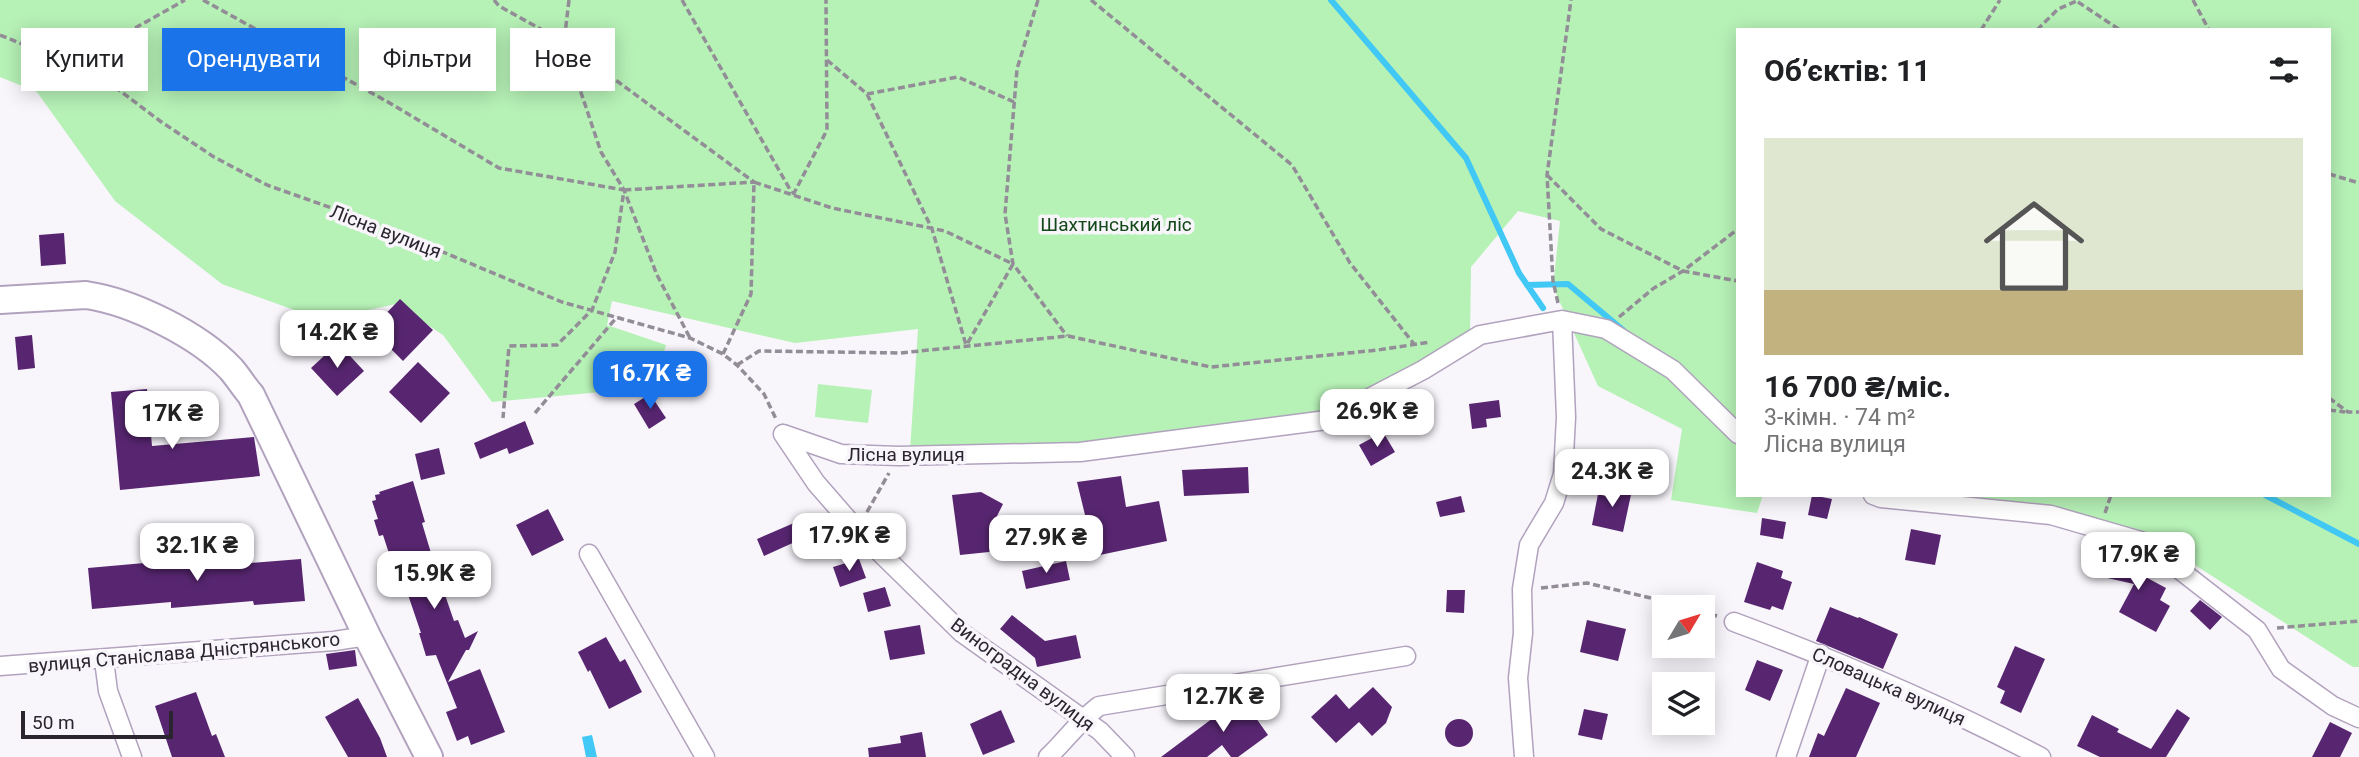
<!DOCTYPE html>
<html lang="uk">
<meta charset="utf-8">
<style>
:root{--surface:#fff;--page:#f6f6f6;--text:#202124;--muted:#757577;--line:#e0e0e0;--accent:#1a73e8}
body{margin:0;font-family:Roboto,sans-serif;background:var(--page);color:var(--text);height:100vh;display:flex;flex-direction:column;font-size:26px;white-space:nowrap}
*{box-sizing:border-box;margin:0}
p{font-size:23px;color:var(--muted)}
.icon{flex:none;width:38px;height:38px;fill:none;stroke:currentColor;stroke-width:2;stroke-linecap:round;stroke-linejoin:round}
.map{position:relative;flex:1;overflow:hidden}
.drawer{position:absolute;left:1736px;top:28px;width:595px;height:469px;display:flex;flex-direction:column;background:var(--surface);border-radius:0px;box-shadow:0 4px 18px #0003}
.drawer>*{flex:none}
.guide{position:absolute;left:21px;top:28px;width:665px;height:63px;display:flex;gap:14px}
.needle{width:46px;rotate:52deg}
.controls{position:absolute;left:1652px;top:595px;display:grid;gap:14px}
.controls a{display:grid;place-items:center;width:63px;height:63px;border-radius:0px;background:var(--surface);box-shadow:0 4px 18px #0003;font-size:35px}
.scale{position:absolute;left:21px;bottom:18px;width:152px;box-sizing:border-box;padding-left:7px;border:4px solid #2b2530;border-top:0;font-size:19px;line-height:24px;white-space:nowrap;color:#2b2530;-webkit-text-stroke:5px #f8f5fb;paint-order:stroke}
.price{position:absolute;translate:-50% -60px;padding:0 16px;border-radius:14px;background:#fff;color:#222;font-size:23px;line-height:46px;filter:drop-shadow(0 2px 4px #0008)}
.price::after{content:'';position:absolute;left:50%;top:42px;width:21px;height:16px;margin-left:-10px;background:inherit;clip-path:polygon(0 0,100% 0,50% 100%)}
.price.current{background:var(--accent);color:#fff}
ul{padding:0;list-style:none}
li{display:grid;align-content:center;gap:14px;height:371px;padding:0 28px}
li+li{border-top:2px solid var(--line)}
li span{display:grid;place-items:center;height:217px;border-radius:0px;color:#555}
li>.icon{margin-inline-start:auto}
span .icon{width:126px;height:126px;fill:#fffc;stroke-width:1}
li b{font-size:30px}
h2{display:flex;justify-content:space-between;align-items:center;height:84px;padding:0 28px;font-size:30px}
.tag{padding:0 24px;border-radius:0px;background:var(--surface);box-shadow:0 4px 18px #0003;font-size:24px;line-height:63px}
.tag.current{background:var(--accent);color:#fff}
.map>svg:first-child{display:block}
</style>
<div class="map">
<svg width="2359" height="757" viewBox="0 0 2359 757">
<rect width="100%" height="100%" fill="#f8f5fb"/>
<path fill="#b6f1b6" d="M 0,0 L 2359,0 L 2359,667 L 2353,667 L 2147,534 L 1949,495 L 2329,495 L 2329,30 L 1738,30 L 1738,495 L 1763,495 L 1757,513 L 1671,500 L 1682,429 L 1598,386 L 1553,287 L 1560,221 L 1518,211 L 1471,267 L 1470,336 L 1365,403 L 1259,433 L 1055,454 L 910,451 L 918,329 L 795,343 L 612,301 L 607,325 L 666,345 L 660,364 L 601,392 L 492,402 L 443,335 L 396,304 L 322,320 L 222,284 L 115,201 L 37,92 L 0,77 Z
M 818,384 L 872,390 L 868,423 L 815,417 Z"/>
<path fill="#41c8f4" d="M 592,735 L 597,757 L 586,757 L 582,737 Z"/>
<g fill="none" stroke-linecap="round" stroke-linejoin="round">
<path stroke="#41c8f4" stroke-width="6" d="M 1331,0 L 1466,158 L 1519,273 L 1543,308
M 1527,285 L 1568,284 L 1623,330
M 2265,495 L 2359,544"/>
</g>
<path fill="#582671" d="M 64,233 L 66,264 L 41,266 L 39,235 Z
M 400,299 L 433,330 L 403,361 L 371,329 Z
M 32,335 L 35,368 L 18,370 L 15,337 Z
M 338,343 L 364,371 L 337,396 L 311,368 Z
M 418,362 L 450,393 L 421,423 L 389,392 Z
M 147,389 L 152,446 L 254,437 L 260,476 L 120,490 L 111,392 Z
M 650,394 L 666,418 L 649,429 L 634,404 Z
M 1499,400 L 1501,417 L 1486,419 L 1487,427 L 1472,429 L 1469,404 Z
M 525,421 L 534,444 L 509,454 L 507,448 L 480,459 L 474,443 Z
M 1383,432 L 1395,452 L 1371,466 L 1359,445 Z
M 439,448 L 445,474 L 421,480 L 415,454 Z
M 1248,467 L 1249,493 L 1184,496 L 1182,470 Z
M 1121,476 L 1126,507 L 1159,501 L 1167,541 L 1095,556 L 1077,482 Z
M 413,481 L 425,522 L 422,523 L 434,563 L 454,621 L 458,620 L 465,638 L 478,631 L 469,650 L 466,650 L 448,682 L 480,669 L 505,732 L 471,745 L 468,736 L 457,741 L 446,712 L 457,708 L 436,655 L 426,656 L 419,633 L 421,633 L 401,574 L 396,575 L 383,535 L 379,536 L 374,520 L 378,519 L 372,501 L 376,500 L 375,495 L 380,494 L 379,492 Z
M 1608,485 L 1632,490 L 1623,532 L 1592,525 L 1598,494 L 1605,496 Z
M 981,492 L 1003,504 L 995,520 L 1008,534 L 989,552 L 960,555 L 952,495 Z
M 1812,495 L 1832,499 L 1827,519 L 1808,515 Z
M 1461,496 L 1465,512 L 1440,517 L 1436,502 Z
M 548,509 L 564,540 L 532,556 L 516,525 Z
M 1762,518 L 1786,522 L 1783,539 L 1760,535 Z
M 801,520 L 808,536 L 764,556 L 757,539 Z
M 1911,529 L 1941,535 L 1935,565 L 1905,560 Z
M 2110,548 L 2128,553 L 2125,566 L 2166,588 L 2160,600 L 2170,606 L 2156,632 L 2119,612 L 2134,584 L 2103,577 Z
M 250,558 L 250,563 L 301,559 L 305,601 L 254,605 L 253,601 L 171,608 L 171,602 L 92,609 L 88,568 L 167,561 L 168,565 Z
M 859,559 L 866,578 L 840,587 L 833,567 Z
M 1066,561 L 1070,580 L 1026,589 L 1022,571 Z
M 1757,562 L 1783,571 L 1781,578 L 1792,582 L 1783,610 L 1772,606 L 1770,610 L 1744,602 Z
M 885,587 L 891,606 L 868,612 L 863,593 Z
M 1447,590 L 1465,590 L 1464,613 L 1446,612 Z
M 2200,600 L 2222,617 L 2210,630 L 2190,611 Z
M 1830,607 L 1858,618 L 1859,617 L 1898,634 L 1883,669 L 1816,641 Z
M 1012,615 L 1045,641 L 1076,635 L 1081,658 L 1037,667 L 1035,658 L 1000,629 Z
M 1587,620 L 1626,629 L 1618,661 L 1580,652 Z
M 920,625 L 925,654 L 890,660 L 884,631 Z
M 606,637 L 620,662 L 625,659 L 642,692 L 609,709 L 590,670 L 588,672 L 578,652 Z
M 2015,646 L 2045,659 L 2021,713 L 2000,703 L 2005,691 L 1997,687 Z
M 355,650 L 357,666 L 329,670 L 326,654 Z
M 1757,660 L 1783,670 L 1770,701 L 1745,690 Z
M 1373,687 L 1392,707 L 1386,723 L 1372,736 L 1359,722 L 1336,743 L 1311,717 L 1336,694 L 1349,709 Z
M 1846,688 L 1880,703 L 1856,757 L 1809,757 L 1818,733 L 1824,736 Z
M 196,692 L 212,736 L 216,734 L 225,757 L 172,757 L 155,706 Z
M 1241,697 L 1268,735 L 1238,757 L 1231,757 L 1222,745 L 1207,757 L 1161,757 Z
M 358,698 L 380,738 L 387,757 L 348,757 L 325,717 Z
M 1584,709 L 1608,714 L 1602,740 L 1578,735 Z
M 2177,709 L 2190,718 L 2166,757 L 2100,757 L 2077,746 L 2092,715 L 2119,729 L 2117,732 L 2151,749 Z
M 1001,710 L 1015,742 L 983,755 L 970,724 Z
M1445 733a14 14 0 1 1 28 0a14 14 0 1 1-28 0Z
M 2330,722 L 2352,733 L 2340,757 L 2312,757 Z
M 922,732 L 926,757 L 869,757 L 868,748 L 901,743 L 900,736 Z"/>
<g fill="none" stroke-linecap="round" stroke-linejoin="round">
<g stroke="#b1a2bd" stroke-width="21">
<path id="street" d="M 783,434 L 841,454 L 899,456 L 1080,452 L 1327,420 L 1423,370 L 1480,335 L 1562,320 L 1606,329 L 1673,370 L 1738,434
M 783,434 L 816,483 L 857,530 L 962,633 L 1100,731 L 1125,757
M 1873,495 L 1881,498 L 2051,515 L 2144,542 L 2257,630 L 2281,669 L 2333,706 L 2359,718
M 589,554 L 705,757
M 1734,622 C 1839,661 1942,705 2041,757
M 104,660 L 108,691 L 132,757
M 0,666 L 334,641 L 367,636
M 1048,757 C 1066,740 1079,721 1099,706 L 1406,656
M 1524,757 L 1518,678 L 1523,633 L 1522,589 L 1529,545 L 1554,503 L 1563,474 L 1566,417 L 1562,320
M 1786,757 L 1821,654"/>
</g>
<g stroke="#b1a2bd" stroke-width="30">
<path id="secondary" d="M 0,300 L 86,295 C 133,302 199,335 231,369 C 238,377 244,387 251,395 L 367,636 L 429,757"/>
</g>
<path stroke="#928d96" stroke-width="3.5" stroke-dasharray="7 3.5" stroke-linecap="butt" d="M 203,0 L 388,102 L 499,168 L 624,190 L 615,252 L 592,310 L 557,345 L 509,346 L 503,418
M 494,0 L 499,6 L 564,42 L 754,182 L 624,190
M 569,0 L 564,42 L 601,152 L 624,190 L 657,275 L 690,338
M 682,0 L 792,193
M 1038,0 L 1017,69 L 1005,214 L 1013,264 L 1067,336
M 1091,0 L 1292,165 L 1350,263 L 1414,344
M 2193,0 L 2209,30
M 2078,2 L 2120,30
M 1981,30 L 2000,0
M 2037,30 L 2058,9 L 2079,0
M 0,35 L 71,64 L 115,87 L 160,121 L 214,157 L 267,185 L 374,223 L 562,302 L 690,338 L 723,354 L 737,365 L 764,394 L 776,419
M 827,60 L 867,94 L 932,229 L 966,345
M 71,64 L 185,0
M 867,94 L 958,77 L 1014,102
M 2329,174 L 2359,183
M 1547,175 L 1601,229 L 1683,271 L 1738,281
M 793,195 L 827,130 L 826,0
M 1558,303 L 1553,281 L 1547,175 L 1571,0
M 1619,317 L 1654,288 L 1683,271 L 1738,229
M 723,354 L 751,294 L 754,182 L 832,208 L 945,231 L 1013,264 L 966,346
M 737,365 L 759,351 L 900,353 L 1068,336 L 1211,367 L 1378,350 L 1430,342
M 2329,398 L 2348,412 L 2359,412
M 2329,410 L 2345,412
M 535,413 L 617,317
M 867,512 L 889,473
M 2105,513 L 2111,495
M 1541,588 L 1587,583 L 1689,607
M 1703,612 L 1717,616
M 2277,628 L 2359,621"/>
<use href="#street" stroke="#fff" stroke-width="18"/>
<use href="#secondary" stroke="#fff" stroke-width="26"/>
</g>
<g text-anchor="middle" stroke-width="7" stroke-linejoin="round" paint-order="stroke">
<g font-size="19" fill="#134818" stroke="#f8f5fb">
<text x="1116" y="231">Шахтинський ліс</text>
</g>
<g font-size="19" fill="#2b2530" stroke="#f8f5fb">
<text transform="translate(386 231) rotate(21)" y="7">Лісна вулиця</text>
<text x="906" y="461">Лісна вулиця</text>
<text transform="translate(184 652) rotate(-5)" y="7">вулиця Станіслава Дністрянського</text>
<text transform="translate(1023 674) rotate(37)" y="7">Виноградна вулиця</text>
<text transform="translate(1889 686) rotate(24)" y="7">Словацька вулиця</text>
</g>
</g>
</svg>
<div class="controls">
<a><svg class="needle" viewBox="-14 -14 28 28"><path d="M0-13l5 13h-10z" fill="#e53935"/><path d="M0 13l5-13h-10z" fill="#757577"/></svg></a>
<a><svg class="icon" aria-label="layers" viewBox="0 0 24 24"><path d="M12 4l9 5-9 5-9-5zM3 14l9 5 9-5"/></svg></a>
</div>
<div class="scale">50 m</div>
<b class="price" style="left:337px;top:370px">14.2K ₴</b>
<b class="price current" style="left:650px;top:411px">16.7K ₴</b>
<b class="price" style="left:1377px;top:449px">26.9K ₴</b>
<b class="price" style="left:172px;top:451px">17K ₴</b>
<b class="price" style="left:1612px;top:509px">24.3K ₴</b>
<b class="price" style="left:849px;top:573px">17.9K ₴</b>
<b class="price" style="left:1046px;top:575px">27.9K ₴</b>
<b class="price" style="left:197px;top:583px">32.1K ₴</b>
<b class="price" style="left:2138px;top:592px">17.9K ₴</b>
<b class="price" style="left:434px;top:611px">15.9K ₴</b>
<b class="price" style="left:1223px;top:734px">12.7K ₴</b>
<div class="guide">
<a class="tag">Купити</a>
<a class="tag current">Орендувати</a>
<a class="tag">Фільтри</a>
<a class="tag">Нове</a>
</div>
<section class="drawer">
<h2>Об’єктів: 11<svg class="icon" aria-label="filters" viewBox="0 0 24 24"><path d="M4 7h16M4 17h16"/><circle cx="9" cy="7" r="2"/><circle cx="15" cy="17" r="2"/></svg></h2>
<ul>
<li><span style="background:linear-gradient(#dfe7d0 70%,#c2b280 0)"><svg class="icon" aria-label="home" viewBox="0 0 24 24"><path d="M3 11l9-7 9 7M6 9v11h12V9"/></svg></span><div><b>16 700 ₴/міс.</b><p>3-кімн. · 74 m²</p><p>Лісна вулиця</p></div></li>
</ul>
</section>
</div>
